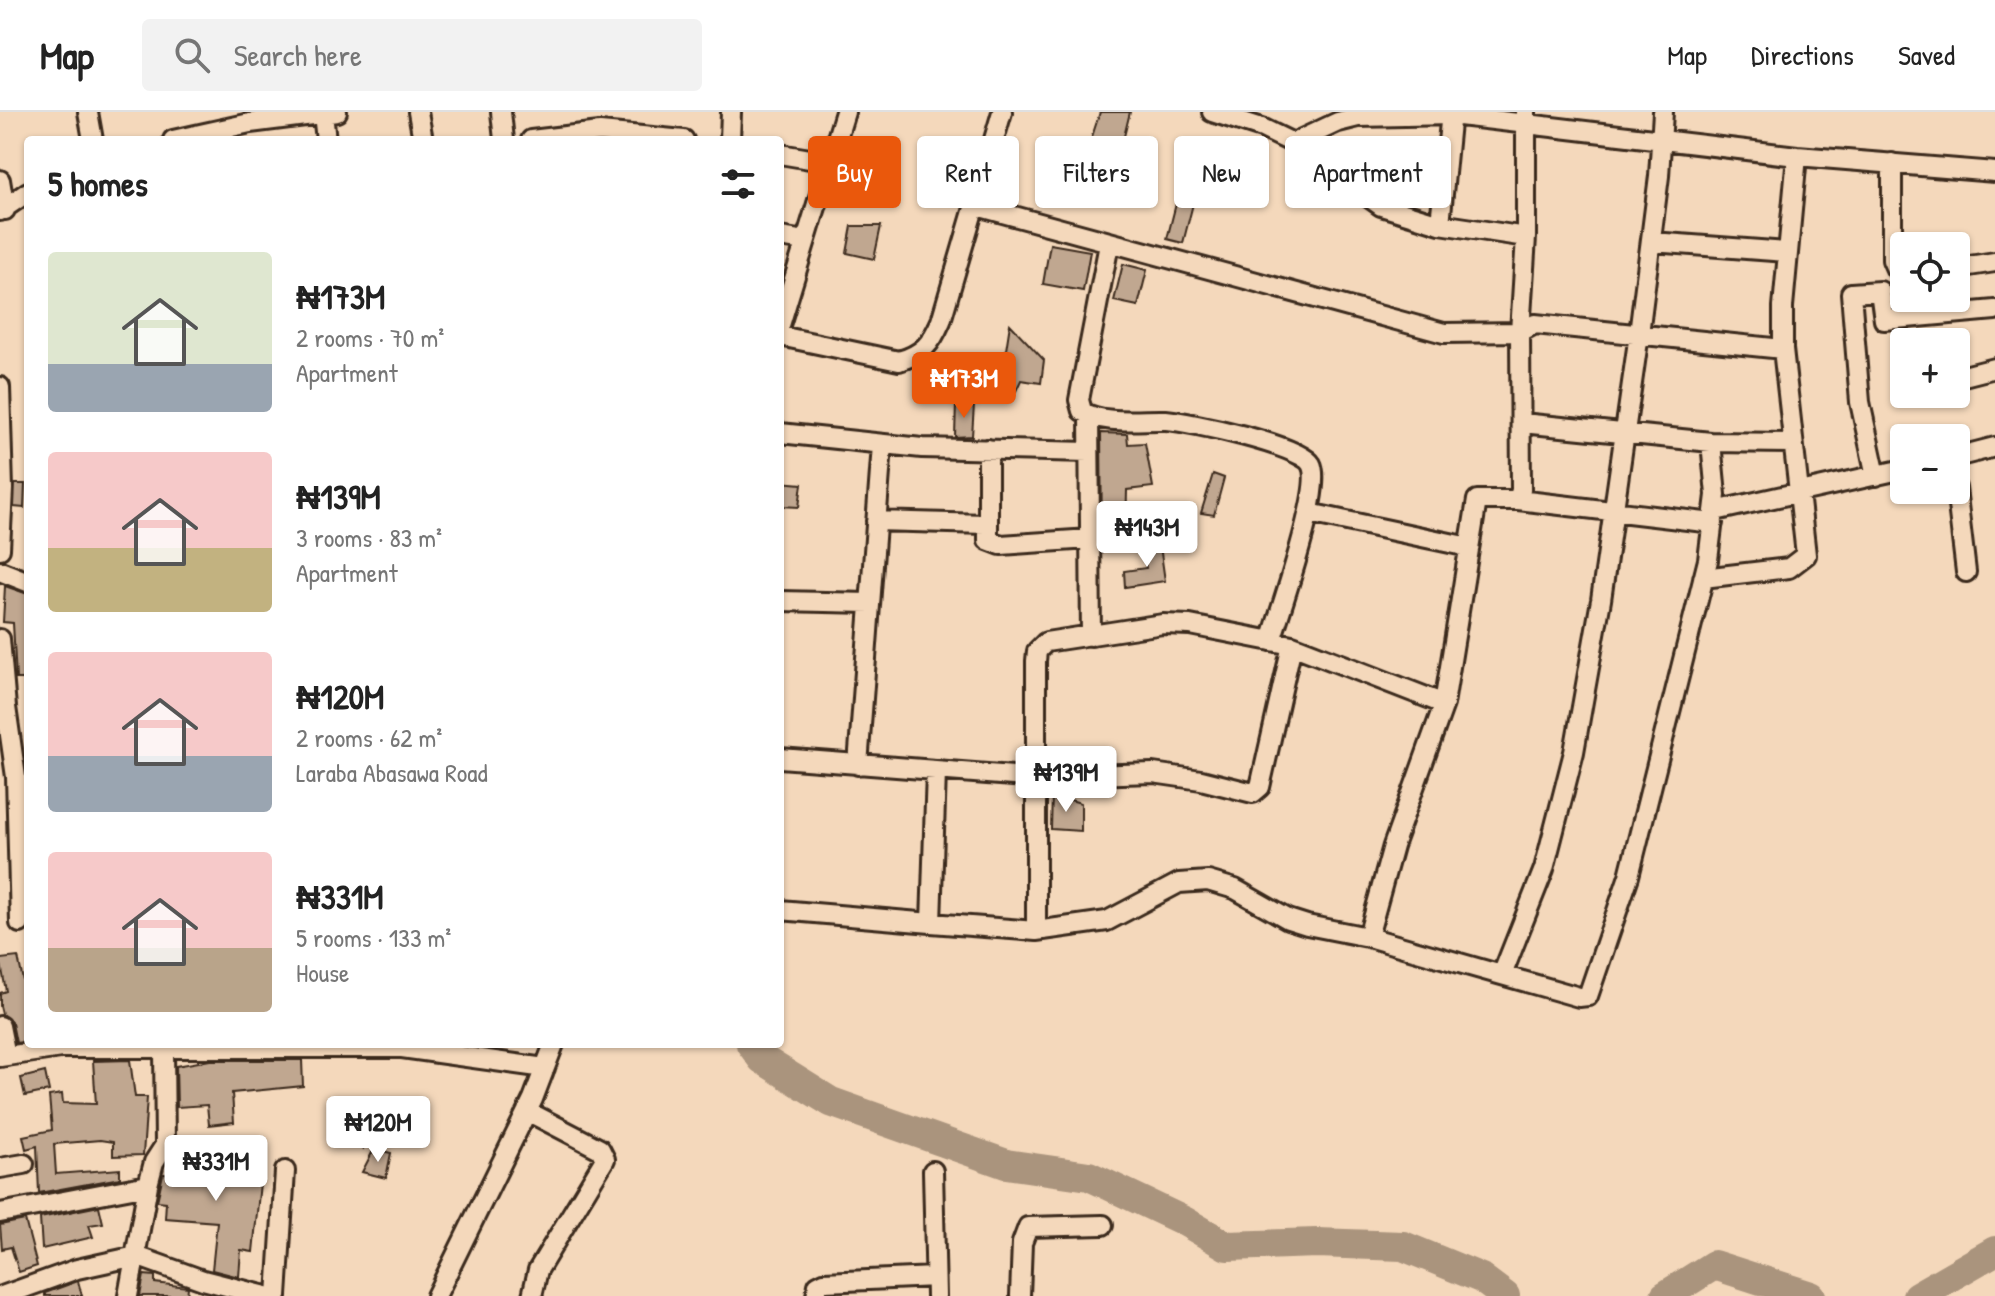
<!DOCTYPE html>
<meta charset="utf-8">
<style>
:root{--surface:#fff;--page:#f2f2f2;--text:#222;--muted:#767676;--line:#e0e0e0;--accent:#ea580c}
body{margin:0;font-family:"Patrick Hand",sans-serif;background:var(--page);color:var(--text);height:100vh;display:flex;flex-direction:column;font-size:30px;white-space:nowrap}
*{box-sizing:border-box;margin:0}
p{font-size:26px;color:var(--muted)}
.icon{flex:none;width:44px;height:44px;fill:none;stroke:currentColor;stroke-width:2;stroke-linecap:round;stroke-linejoin:round}
.map{position:relative;flex:1;overflow:hidden}
.drawer{position:absolute;left:24px;top:24px;width:760px;height:912px;display:flex;flex-direction:column;background:var(--surface);border-radius:8px;box-shadow:0 2px 6px #0004}
.drawer>*{flex:none}
.top-card{position:absolute;left:808px;top:24px;width:760px;height:72px;display:flex;gap:16px}
.fabs{position:absolute;left:1890px;top:120px;display:grid;gap:16px}
.fabs a{display:grid;place-items:center;width:80px;height:80px;border-radius:8px;background:var(--surface);box-shadow:0 2px 6px #0004;font-size:40px}
.price{position:absolute;translate:-50% -68px;padding:0 18px;border-radius:8px;background:#fff;color:#222;font-size:26px;line-height:52px;filter:drop-shadow(0 2px 4px #0008)}
.price::after{content:'';position:absolute;left:50%;top:48px;width:24px;height:18px;margin-left:-12px;background:inherit;clip-path:polygon(0 0,100% 0,50% 100%)}
.price.current{background:var(--accent);color:#fff}
ul{padding:0;list-style:none}
li{display:flex;align-items:center;gap:24px;height:200px;padding:0 24px}
li span{display:grid;place-items:center;flex:none;width:224px;height:160px;border-radius:8px;color:#555}
li>.icon{margin-inline-start:auto}
span .icon{width:96px;height:96px;fill:#fffc;stroke-width:1}
li b{font-size:34px}
h2{display:flex;justify-content:space-between;align-items:center;height:96px;padding:0 24px;font-size:34px}
.chip{padding:0 28px;border-radius:8px;background:var(--surface);box-shadow:0 2px 6px #0004;font-size:28px;line-height:72px}
.chip.current{background:var(--accent);color:#fff}
header{display:flex;align-items:center;gap:48px;box-sizing:border-box;height:112px;padding:0 40px;background:var(--surface);border-bottom:2px solid var(--line)}
header strong{font-size:38px}
nav{display:flex;gap:44px;margin-inline-start:auto;font-size:28px}
.search{width:560px;height:72px;background:var(--page);display:flex;align-items:center;gap:20px;box-sizing:border-box;padding:0 28px;border-radius:8px;color:var(--muted);font-size:30px}
.map>svg:first-child{display:block}
</style>
<header>
<strong>Map</strong>
<div class="search"><svg class="icon" aria-label="search" viewBox="0 0 24 24"><circle cx="10" cy="10" r="6"/><path d="M15 15l6 6"/></svg>Search here</div>
<nav><a>Map</a><a>Directions</a><a>Saved</a></nav>
</header>
<div class="map">
<svg width="1995" height="1184" viewBox="0 0 1995 1184">
<rect width="100%" height="100%" fill="#f4d8bb"/>
<filter id="ink" filterUnits="userSpaceOnUse"><feTurbulence type="fractalNoise" baseFrequency=".0125" numOctaves="2"/><feDisplacementMap in="SourceGraphic" scale="16" xChannelSelector="R" yChannelSelector="G"/><feConvolveMatrix kernelMatrix="1 2 1 2 8 2 1 2 1" color-interpolation-filters="sRGB"/></filter>
<g filter="url(#ink)">
<g fill="none" stroke-linecap="round" stroke-linejoin="round">
<path stroke="#aa947d" stroke-width="30" d="M 751,932 L 762,947 L 831,990 L 1006,1052 L 1089,1064 L 1184,1109 L 1227,1134 L 1317,1131 L 1403,1134 L 1481,1166 L 1505,1184
M 1665,1184 L 1714,1153 L 1811,1184
M 1917,1184 L 1995,1139"/>
</g>
<path fill="#c0a790" stroke="#3b2a1e" stroke-width="2" d="M 1100,0 L 1130,0 L 1118,49 L 1087,40 Z
M 1181,72 L 1197,76 L 1183,131 L 1167,127 Z
M 852,114 L 881,114 L 874,147 L 847,141 Z
M 1050,132 L 1090,139 L 1083,179 L 1043,172 Z
M 1123,152 L 1147,158 L 1138,194 L 1114,189 Z
M 1010,212 L 1044,248 L 1041,271 L 1021,268 L 1016,279 L 1000,277 Z
M 956,291 L 974,293 L 972,324 L 955,325 Z
M 1101,321 L 1127,322 L 1128,332 L 1145,331 L 1153,375 L 1127,378 L 1126,421 L 1102,425 Z
M 1213,362 L 1224,366 L 1214,403 L 1201,401 Z
M 780,370 L 802,372 L 799,395 L 780,394 Z
M 15,372 L 25,372 L 24,396 L 14,395 Z
M 1141,434 L 1160,434 L 1165,469 L 1125,475 L 1124,459 L 1146,456 Z
M 5,474 L 28,482 L 28,567 L 16,567 L 13,511 L 3,510 Z
M 1052,683 L 1081,691 L 1081,719 L 1051,717 Z
M 18,845 L 28,892 L 28,929 L 16,931 L 12,911 L 2,902 L 0,894 L 0,881 L 6,879 L 0,847 Z
M 130,948 L 135,985 L 147,985 L 143,1043 L 113,1044 L 113,1030 L 100,1028 L 54,1032 L 56,1062 L 120,1057 L 120,1066 L 39,1081 L 37,1034 L 26,1037 L 23,1024 L 52,1018 L 49,984 L 62,982 L 63,991 L 96,992 L 93,949 Z
M 210,948 L 302,948 L 303,974 L 232,981 L 234,1010 L 209,1013 L 207,993 L 177,995 L 176,954 Z
M 45,960 L 49,979 L 25,984 L 21,966 Z
M 364,1005 L 363,1036 L 347,1018 L 335,1027 L 334,1008 Z
M 374,1037 L 391,1041 L 386,1066 L 362,1060 Z
M 180,1038 L 206,1038 L 206,1049 L 262,1051 L 253,1140 L 241,1138 L 239,1165 L 212,1158 L 217,1110 L 165,1106 L 166,1090 L 157,1089 L 160,1076 L 163,1062 L 178,1063 Z
M 99,1094 L 103,1111 L 89,1113 L 93,1125 L 42,1137 L 40,1106 Z
M 25,1108 L 37,1154 L 19,1160 L 11,1135 L 2,1137 L 0,1113 Z
M 144,1163 L 155,1164 L 155,1171 L 188,1175 L 187,1184 L 140,1184 Z
M 78,1169 L 82,1184 L 45,1184 L 45,1181 Z"/>
<g fill="none" stroke-linecap="round" stroke-linejoin="round">
<g stroke="#3b2a1e" stroke-width="24">
<path id="street" d="M 88,0 L 93,28
M 418,0 L 423,28
M 501,0 L 504,28
M 1212,0 L 1262,16 L 1293,31 L 1381,94 L 1440,112 L 1526,125
M 323,2 L 326,28
M 173,28 L 250,11 L 337,0
M 531,28 L 600,20 L 684,28
M 730,28 L 731,0
M 1293,31 L 1338,10 L 1358,5 L 1451,3 L 1797,44 L 1995,60
M 780,42 L 828,50
M 1892,51 L 1892,148 L 1896,157 L 1904,161
M 0,68 L 5,98
M 977,94 L 1444,221 L 1520,220 L 1535,212 L 1783,237
M 0,99 L 28,80
M 1440,112 L 1451,0
M 780,125 L 805,129
M 1652,130 L 1787,140
M 1109,132 L 1079,288 L 1082,299 C 1102,313 1143,307 1166,308 C 1190,310 1300,333 1311,352 C 1324,375 1280,498 1271,529
M 1956,156 L 1995,150
M 780,213 L 845,0
M 780,224 L 899,249 C 923,242 931,232 941,209 L 1002,0
M 1956,266 L 1995,256
M 0,275 L 3,377 L 0,437
M 1089,304 L 1091,524
M 1522,311 L 1711,330 L 1793,331
M 780,321 L 922,336 L 1089,340
M 988,337 L 988,428 L 1001,433 L 1090,427
M 1956,345 L 1995,335
M 1876,364 L 1860,290 L 1851,181 L 1880,179 L 1884,208 L 1995,198
M 1956,376 L 1966,460
M 1518,388 L 1521,378 L 1520,220 L 1526,125 L 1526,0
M 1715,399 L 1904,357
M 1309,401 L 1469,435
M 876,409 L 986,412
M 0,459 L 28,470
M 1703,466 L 1789,456 L 1806,443 L 1783,237 L 1783,195 L 1797,44
M 780,489 L 870,491
M 0,527 L 6,595 L 0,597
M 6,595 L 16,665 L 20,811
M 780,646 L 1026,665 L 1153,661 L 1201,668 L 1253,681 L 1260,675 L 1292,533
M 858,653 L 882,333
M 780,798 L 931,811 L 936,659
M 931,811 L 1036,819 L 1107,809 L 1179,771 L 1208,769 L 1235,777 L 1288,807 L 1307,813 L 1368,825 L 1579,885 L 1588,884 L 1629,764 L 1708,448 L 1716,383 L 1711,330
M 1036,819 L 1036,549 L 1037,539 L 1046,530 L 1163,512 L 1190,513 L 1292,533 L 1444,592
M 1368,825 L 1393,734 L 1444,592 L 1477,388 L 1518,388 L 1713,411
M 1502,863 L 1544,757 L 1574,640 L 1601,488 L 1639,222 L 1659,64 L 1663,0
M 0,914 L 6,944
M 0,945 L 61,936 L 402,936 L 545,956
M 527,999 L 600,1037 L 605,1047 L 538,1158 L 532,1184
M 0,1056 L 24,1052
M 933,1059 L 936,1184
M 0,1101 L 148,1073
M 2,1184 L 77,1157 L 136,1144 L 203,1168 L 266,1184
M 128,1184 L 148,1073 L 154,1050 L 165,1033 L 164,937
M 277,1184 L 285,1059
M 436,1184 L 533,987 L 554,932
M 816,1184 L 818,1173 L 824,1170 L 935,1165
M 1020,1184 L 1022,1131 L 1028,1115 L 1103,1113"/>
</g>
<use href="#street" stroke="#f4d8bb" stroke-width="18"/>
</g>
</g>
</svg>
<div class="fabs">
<a><svg class="icon" aria-label="locate" viewBox="0 0 24 24"><circle cx="12" cy="12" r="6"/><path d="M12 2v4M12 18v4M2 12h4M18 12h4"/></svg></a>
<a>+</a>
<a>−</a>
</div>
<b class="price current" style="left:964px;top:308px">₦173M</b>
<b class="price" style="left:1147px;top:457px">₦143M</b>
<b class="price" style="left:1066px;top:702px">₦139M</b>
<b class="price" style="left:378px;top:1052px">₦120M</b>
<b class="price" style="left:216px;top:1091px">₦331M</b>
<div class="top-card">
<a class="chip current">Buy</a>
<a class="chip">Rent</a>
<a class="chip">Filters</a>
<a class="chip">New</a>
<a class="chip">Apartment</a>
</div>
<section class="drawer">
<h2>5 homes<svg class="icon" aria-label="filters" viewBox="0 0 24 24"><path d="M4 7h16M4 17h16"/><circle cx="9" cy="7" r="2"/><circle cx="15" cy="17" r="2"/></svg></h2>
<ul>
<li><span style="background:linear-gradient(#dfe7d0 70%,#9aa5b1 0)"><svg class="icon" aria-label="home" viewBox="0 0 24 24"><path d="M3 11l9-7 9 7M6 9v11h12V9"/></svg></span><div><b>₦173M</b><p>2 rooms · 70 m²</p><p>Apartment</p></div></li>
<li><span style="background:linear-gradient(#f6c9c9 60%,#c2b280 0)"><svg class="icon" aria-label="home" viewBox="0 0 24 24"><path d="M3 11l9-7 9 7M6 9v11h12V9"/></svg></span><div><b>₦139M</b><p>3 rooms · 83 m²</p><p>Apartment</p></div></li>
<li><span style="background:linear-gradient(#f6c9c9 65%,#9aa5b1 0)"><svg class="icon" aria-label="home" viewBox="0 0 24 24"><path d="M3 11l9-7 9 7M6 9v11h12V9"/></svg></span><div><b>₦120M</b><p>2 rooms · 62 m²</p><p>Laraba Abasawa Road</p></div></li>
<li><span style="background:linear-gradient(#f6c9c9 60%,#b9a48a 0)"><svg class="icon" aria-label="home" viewBox="0 0 24 24"><path d="M3 11l9-7 9 7M6 9v11h12V9"/></svg></span><div><b>₦331M</b><p>5 rooms · 133 m²</p><p>House</p></div></li>
</ul>
</section>
</div>
